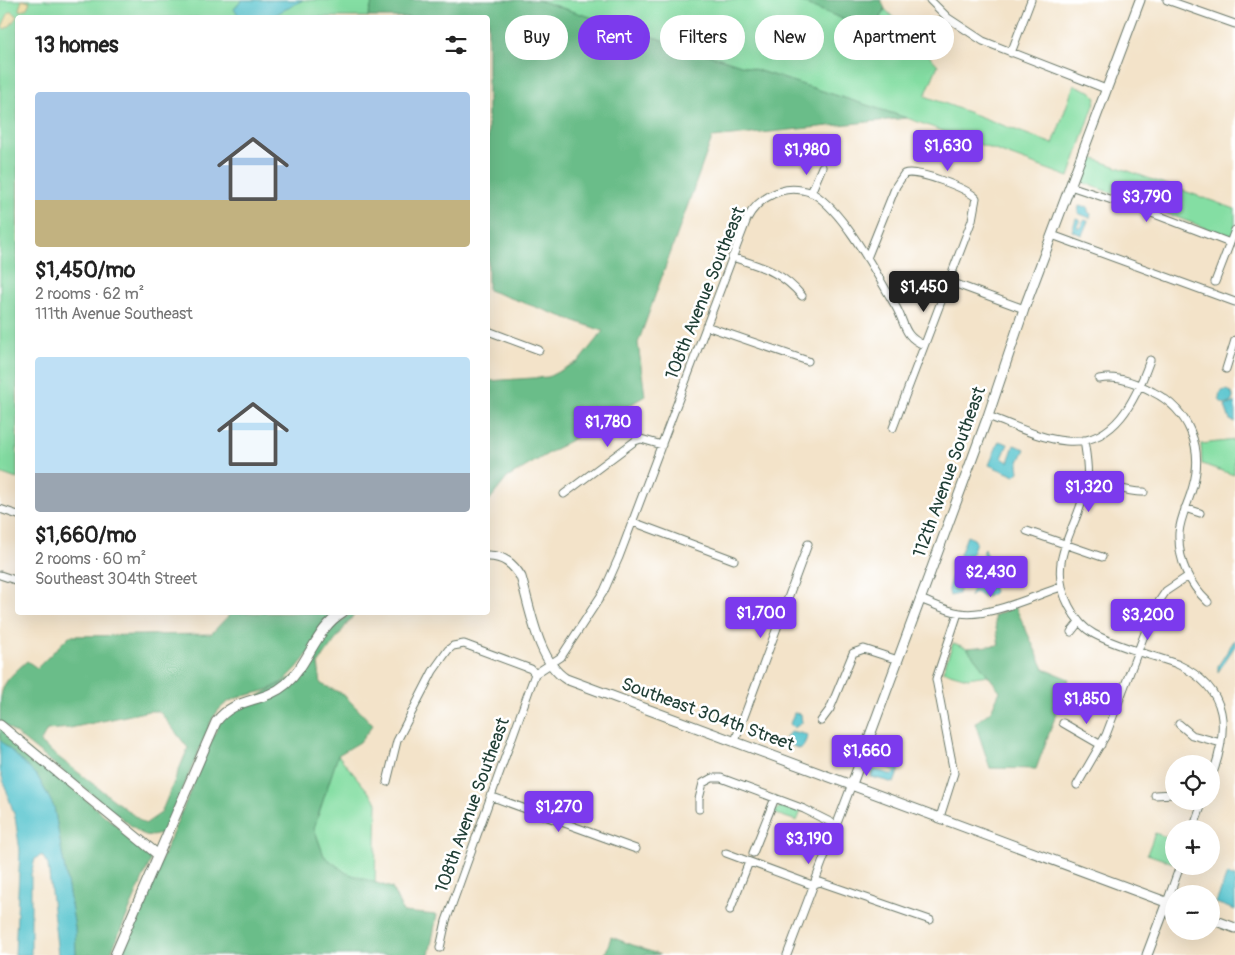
<!DOCTYPE html>
<meta charset="utf-8">
<style>
:root{--surface:#fff;--page:#f6f6f6;--text:#222;--muted:#767676;--accent:#7c3aed}
body{margin:0;font-family:Pangolin,sans-serif;background:var(--page);color:var(--text);height:100vh;display:flex;flex-direction:column;font-size:19px;white-space:nowrap}
*{box-sizing:border-box;margin:0}
p{font-size:16px;color:var(--muted)}
.icon{flex:none;width:28px;height:28px;fill:none;stroke:currentColor;stroke-width:2;stroke-linecap:round;stroke-linejoin:round}
.map{position:relative;flex:1;overflow:hidden}
.sheet{position:absolute;left:15px;top:15px;width:475px;height:600px;display:flex;flex-direction:column;background:var(--surface);border-radius:5px;box-shadow:0 5px 20px #0002}
.sheet>*{flex:none}
.hud{position:absolute;left:505px;top:15px;width:475px;height:45px;display:flex;gap:10px}
.controls{position:absolute;left:1165px;top:755px;display:grid;gap:10px}
.controls a{display:grid;place-items:center;width:55px;height:55px;border-radius:50%;background:var(--surface);box-shadow:0 5px 20px #0002;font-size:25px}
.price{position:absolute;translate:-50% -42px;padding:0 11px;border-radius:5px;background:var(--accent);color:#fff;font-size:16px;line-height:32px;filter:drop-shadow(0 1px 2px #0008)}
.price::after{content:'';position:absolute;left:50%;top:30px;width:15px;height:11px;margin-left:-8px;background:inherit;clip-path:polygon(0 0,100% 0,50% 100%)}
.price.selected{background:#222;color:#fff}
ul{padding:0;list-style:none}
li{display:grid;align-content:center;gap:10px;height:265px;padding:0 20px}
li span{display:grid;place-items:center;height:155px;border-radius:5px;color:#555}
li>.icon{margin-inline-start:auto}
span .icon{width:90px;height:90px;fill:#fffc;stroke-width:1}
li b{font-size:21px}
h2{display:flex;justify-content:space-between;align-items:center;height:60px;padding:0 20px;font-size:21px}
.pill{padding:0 18px;border-radius:22px;background:var(--surface);box-shadow:0 5px 20px #0002;font-size:18px;line-height:45px}
.pill.selected{background:var(--accent);color:#fff}
.map>svg:first-child{display:block}
</style>
<div class="map">
<svg width="1235" height="955" viewBox="0 0 1235 955">
<rect width="100%" height="100%" fill="#fff"/>
<filter id="ink" filterUnits="userSpaceOnUse"><feTurbulence type="fractalNoise" baseFrequency=".02" numOctaves="2"/><feDisplacementMap in="SourceGraphic" scale="10" xChannelSelector="R" yChannelSelector="G"/><feConvolveMatrix kernelMatrix="1 2 1 2 8 2 1 2 1" color-interpolation-filters="sRGB"/></filter>
<filter id="wash" filterUnits="userSpaceOnUse"><feTurbulence type="fractalNoise" baseFrequency=".0096" numOctaves="4" result="noise"/><feDisplacementMap in="SourceGraphic" scale="20" xChannelSelector="R" yChannelSelector="G"/><feGaussianBlur stdDeviation="1.12" result="paint"/><feColorMatrix in="noise" values="0 0 0 0 0 0 0 0 0 0 0 0 0 0 0 0 0 1.4 0 .05"/><feComposite in="paint" operator="in"/></filter>
<g filter="url(#wash)">
<rect width="100%" height="100%" fill="#f3e3c9"/>
<path fill="#84dea3" stroke="#528e6c" d="M 0,0 L 373,0 L 368,17 L 18,18 L 17,479 L 0,473 Z
M 537,0 L 795,0 L 874,31 L 885,9 L 938,65 L 925,96 L 1053,144 L 1074,85 L 1092,92 L 1096,99 L 1069,177 L 907,118 Z
M 1089,157 L 1235,209 L 1235,239 L 1082,182 Z
M 1235,440 L 1234,475 L 1202,464 L 1201,444 Z
M 953,643 L 967,648 L 988,675 L 967,678 L 943,671 Z
M 338,755 L 377,802 L 375,883 L 346,873 L 324,856 L 314,828 Z
M 782,805 L 801,811 L 797,821 L 773,813 Z
M 1155,833 L 1174,840 L 1173,863 L 1147,854 Z"/>
<path fill="#6bbd89" stroke="#457d5e" fill-rule="evenodd" d="M 373,0 L 537,0 L 907,118 L 712,138 L 638,343 L 645,396 L 507,478 L 488,502 L 488,381 L 548,377 L 579,361 L 603,331 L 488,290 L 488,18 L 368,17 Z
M 795,0 L 881,0 L 885,9 L 874,31 Z
M 1015,606 L 1044,669 L 1069,679 L 1036,769 L 990,768 L 975,723 L 991,711 L 1000,691 L 967,648 L 999,645 L 994,616 Z
M 231,613 L 336,613 C 320,635 304,665 282,682 C 257,701 228,687 211,722 L 166,829 C 158,837 149,838 139,832 L 0,721 C 0,686 1,684 27,661 L 37,668 L 69,636 L 211,634 ZM 149,711 L 159,711 L 188,748 L 161,813 L 145,824 L 40,743 L 47,730 L 70,728 Z
M 351,613 L 355,613 L 318,664 L 321,684 L 343,694 L 373,725 L 360,742 L 338,755 L 314,828 L 324,856 L 346,873 L 392,888 L 403,912 L 437,915 L 429,955 L 121,955 L 220,721 L 241,706 L 302,672 L 329,631 Z
M 0,727 L 150,854 L 150,862 L 110,955 L 76,955 L 75,928 L 54,807 L 38,777 L 0,740 Z
M 611,937 L 660,955 L 605,955 Z"/>
<path fill="#eeda9e" stroke="#868c69" d="M 22,0 L 30,2 L 27,8 L 21,11 L 19,9 Z
M 9,12 L 13,12 L 17,16 L 11,25 L 5,29 L 2,27 Z"/>
<path fill="#58c5cf" stroke="#3c8182" d="M 242,0 L 303,0 L 271,17 L 240,17 L 234,9 Z
M 1079,206 L 1088,208 L 1088,212 L 1091,214 L 1090,218 L 1078,213 Z
M 1076,218 L 1080,219 L 1077,227 L 1080,228 L 1084,220 L 1088,221 L 1082,235 L 1072,231 Z
M1219 397a7 7 0 1 1 14 0a7 7 0 1 1-14 0Z
M 1235,402 L 1235,422 L 1230,420 L 1225,406 Z
M 999,441 L 1008,444 L 1002,458 L 1008,462 L 1014,445 L 1025,449 L 1018,464 L 1019,472 L 1015,476 L 989,465 Z
M 967,536 L 974,539 L 976,542 L 968,565 L 962,567 L 966,570 L 958,594 L 950,596 L 948,588 L 955,567 L 960,567 L 957,562 Z
M 985,548 L 994,592 L 989,596 L 983,597 L 975,592 L 970,597 Z
M 1235,639 L 1235,646 L 1218,672 L 1218,666 Z
M 794,713 L 801,714 L 802,723 L 794,728 L 790,724 Z
M 791,731 L 808,735 L 803,747 L 799,749 L 787,743 L 786,737 Z
M 0,740 L 38,777 L 54,807 L 75,928 L 76,955 L 58,955 L 48,865 L 42,855 L 35,859 L 31,874 L 31,955 L 15,955 L 20,851 L 15,817 L 0,771 Z
M 877,755 L 901,765 L 894,783 L 871,777 L 873,769 L 893,775 L 896,771 L 876,761 Z
M 1227,874 L 1235,877 L 1235,910 L 1216,903 Z"/>
</g>
<g filter="url(#ink)">
<g fill="none" stroke-linecap="round" stroke-linejoin="round">
<g stroke="#697768" stroke-width="9">
<path id="minor" d="M 930,0 L 948,18 L 983,41 L 1106,89
M 1167,0 L 1235,24
M 1011,53 L 1031,0
M 1070,186 L 1157,215 L 1230,243
M 811,193 L 822,167
M 1052,235 L 1235,302
M 732,257 C 762,267 781,271 802,296
M 867,258 L 896,186 L 904,174 C 916,169 967,188 976,198 L 972,220 L 893,428
M 948,281 L 1024,309
M 1215,282 L 1235,230
M 706,326 L 808,361
M 488,331 L 539,350
M 1226,369 L 1235,340
M 1099,379 C 1118,375 1137,383 1153,392 C 1189,410 1204,448 1193,486 C 1189,502 1180,517 1179,533 C 1178,560 1189,584 1208,602
M 988,416 C 1013,425 1040,439 1066,441 C 1115,446 1136,399 1150,360
M 1084,440 C 1086,454 1089,468 1087,482 C 1080,527 1044,558 1069,606 C 1075,618 1083,628 1094,634 C 1118,647 1152,655 1177,664 C 1231,689 1229,730 1211,779
M 1087,481 C 1107,482 1125,493 1144,492
M 564,494 L 635,441 L 641,439 L 662,445
M 1185,508 L 1200,513
M 0,509 L 18,515
M 633,522 L 734,560
M 1027,531 L 1102,557
M 0,575 L 18,581
M 920,599 C 933,604 947,611 960,613 C 988,618 1034,596 1061,587
M 1071,632 L 1079,622
M 535,674 L 561,657 L 604,591 L 619,557 L 747,219 C 754,205 765,196 781,191 C 790,188 805,189 814,194 C 845,213 877,275 896,307 C 906,325 903,336 924,345
M 821,721 L 830,709 L 853,653 L 864,649 L 898,660
M 1063,723 L 1101,745
M 1179,724 L 1192,735 L 1221,743
M 735,741 L 808,544
M 387,782 L 397,741 L 433,671 L 448,650 L 453,646 L 464,644 L 531,669 L 535,674
M 1077,785 L 1106,735 L 1154,609 L 1166,591 L 1187,577
M 1155,795 L 1174,794
M 490,796 L 636,849
M 699,809 L 699,799 L 703,783 L 712,778 L 721,778 L 804,809 L 836,825
M 940,817 L 954,773 L 936,679 L 958,613
M 1193,829 L 1203,801
M 726,853 L 812,885 L 820,882 L 930,920
M 753,853 L 775,798
M 1167,902 L 1180,866
M 730,910 L 749,862
M 440,948 L 446,921 L 535,674
M 787,955 L 852,784"/>
</g>
<g stroke="#697768" stroke-width="11">
<path id="tertiary" d="M 488,556 C 504,556 513,564 521,577 C 530,607 538,662 566,679 L 1174,905
M 0,725 L 157,854
M 852,784 L 988,416 L 1024,309 L 1140,0
M 1211,919 L 1235,928
M 115,955 L 216,722 C 235,696 263,704 286,684 C 309,664 315,629 343,612
M 1147,955 L 1167,902"/>
</g>
<use href="#minor" stroke="#fff" stroke-width="7"/>
<use href="#tertiary" stroke="#fff" stroke-width="9"/>
</g>
</g>
<g text-anchor="middle" stroke-width="5" stroke-linejoin="round" paint-order="stroke">
<g font-size="18" fill="#1f3d34" stroke="#fff">
<text transform="translate(705 293) rotate(-68)" y="6">108th Avenue Southeast</text>
<text transform="translate(949 472) rotate(-70)" y="6">112th Avenue Southeast</text>
<text transform="translate(708 714) rotate(20)" y="6">Southeast 304th Street</text>
<text transform="translate(472 805) rotate(-70)" y="6">108th Avenue Southeast</text>
</g>
</g>
</svg>
<div class="controls">
<a><svg class="icon" aria-label="locate" viewBox="0 0 24 24"><circle cx="12" cy="12" r="6"/><path d="M12 2v4M12 18v4M2 12h4M18 12h4"/></svg></a>
<a>+</a>
<a>−</a>
</div>
<b class="price" style="left:948px;top:172px">$1,630</b>
<b class="price" style="left:807px;top:176px">$1,980</b>
<b class="price" style="left:1147px;top:223px">$3,790</b>
<b class="price selected" style="left:924px;top:313px">$1,450</b>
<b class="price" style="left:608px;top:448px">$1,780</b>
<b class="price" style="left:1089px;top:513px">$1,320</b>
<b class="price" style="left:991px;top:598px">$2,430</b>
<b class="price" style="left:761px;top:639px">$1,700</b>
<b class="price" style="left:1148px;top:641px">$3,200</b>
<b class="price" style="left:1087px;top:725px">$1,850</b>
<b class="price" style="left:867px;top:777px">$1,660</b>
<b class="price" style="left:559px;top:833px">$1,270</b>
<b class="price" style="left:809px;top:865px">$3,190</b>
<div class="hud">
<a class="pill">Buy</a>
<a class="pill selected">Rent</a>
<a class="pill">Filters</a>
<a class="pill">New</a>
<a class="pill">Apartment</a>
</div>
<section class="sheet">
<h2>13 homes<svg class="icon" aria-label="filters" viewBox="0 0 24 24"><path d="M4 7h16M4 17h16"/><circle cx="9" cy="7" r="2"/><circle cx="15" cy="17" r="2"/></svg></h2>
<ul>
<li><span style="background:linear-gradient(#a9c7e8 70%,#c2b280 0)"><svg class="icon" aria-label="home" viewBox="0 0 24 24"><path d="M3 11l9-7 9 7M6 9v11h12V9"/></svg></span><div><b>$1,450/mo</b><p>2 rooms · 62 m²</p><p>111th Avenue Southeast</p></div></li>
<li><span style="background:linear-gradient(#bfe0f5 75%,#9aa5b1 0)"><svg class="icon" aria-label="home" viewBox="0 0 24 24"><path d="M3 11l9-7 9 7M6 9v11h12V9"/></svg></span><div><b>$1,660/mo</b><p>2 rooms · 60 m²</p><p>Southeast 304th Street</p></div></li>
</ul>
</section>
</div>
